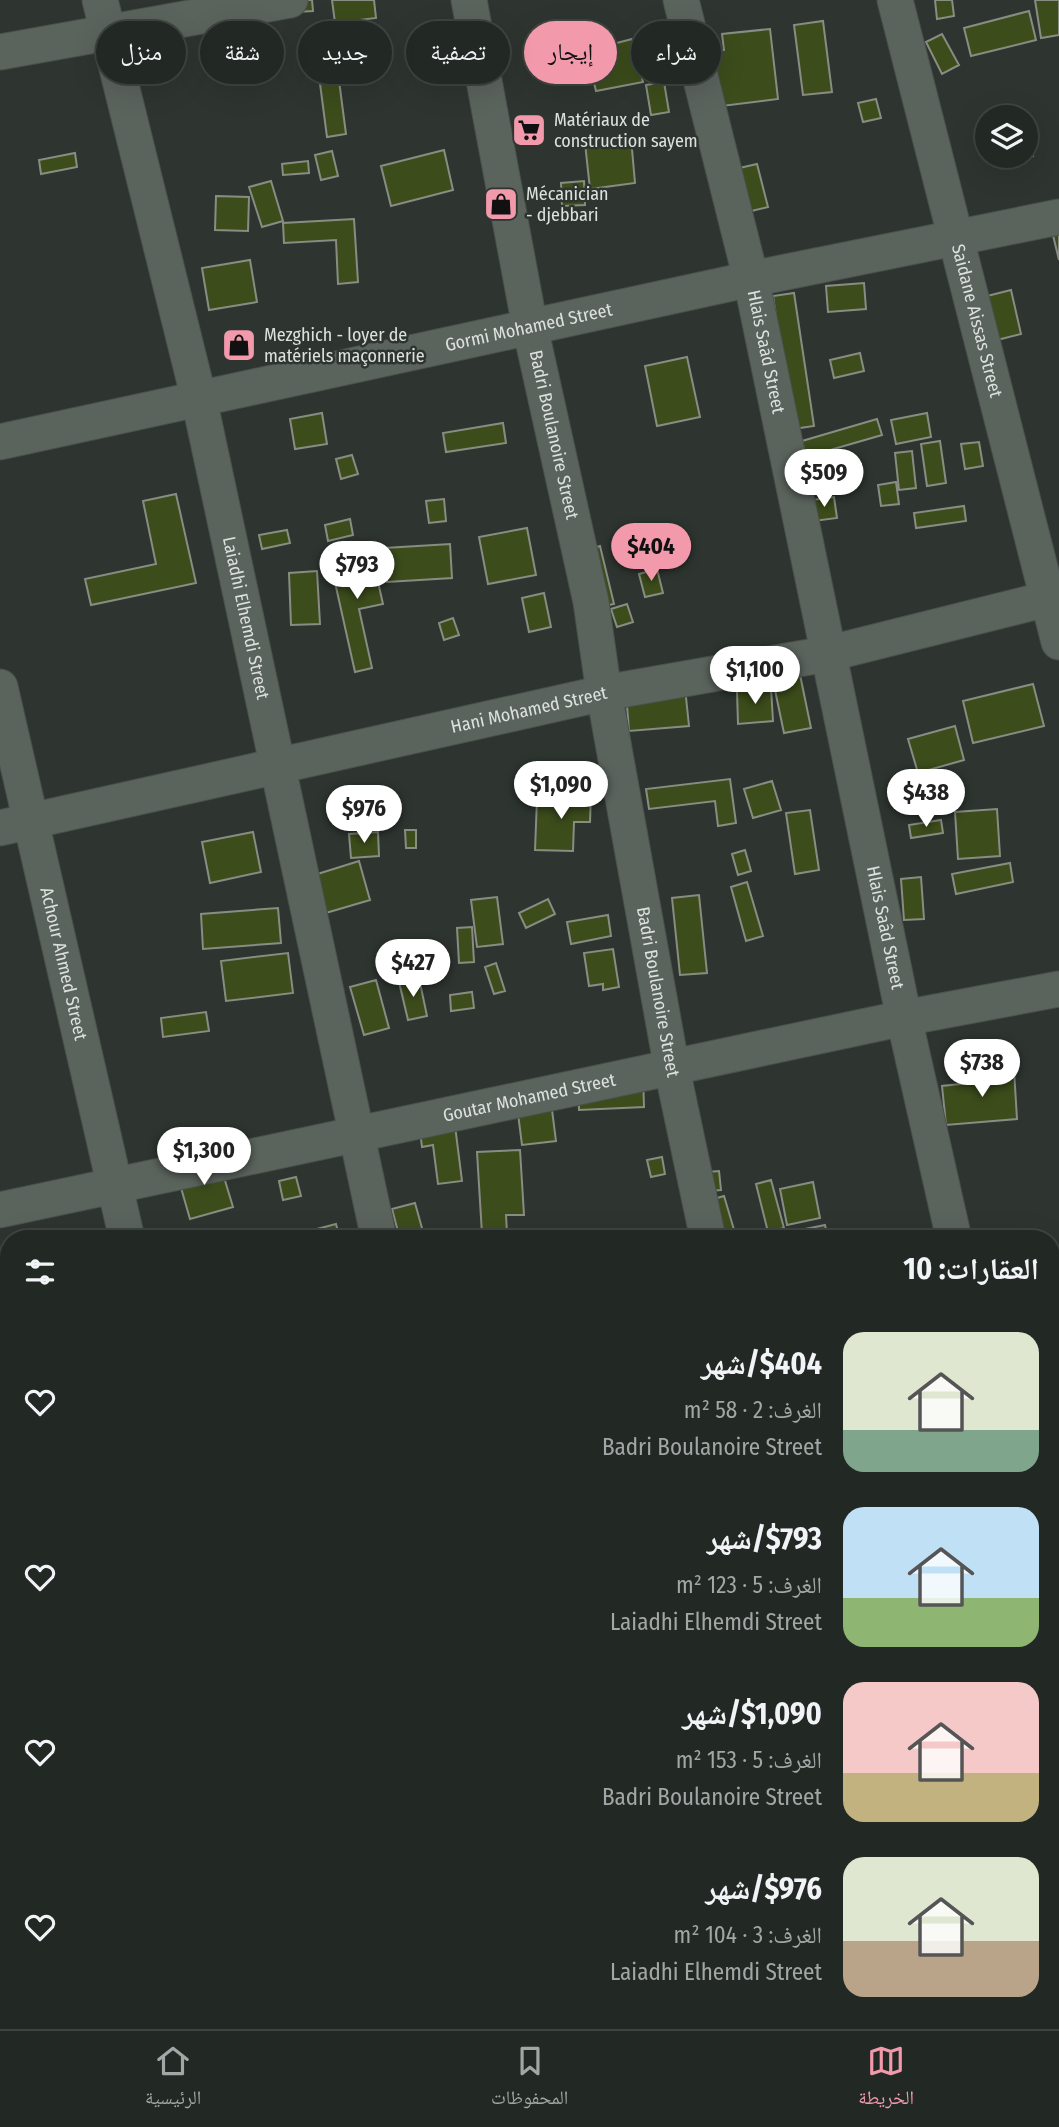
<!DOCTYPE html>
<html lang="ar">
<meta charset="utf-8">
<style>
:root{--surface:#222824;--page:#2e3431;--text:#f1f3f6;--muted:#a2a6a6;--line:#3f4441;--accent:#f29aac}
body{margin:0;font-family:"Fira Sans Condensed","Noto Naskh Arabic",sans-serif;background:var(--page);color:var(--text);direction:rtl;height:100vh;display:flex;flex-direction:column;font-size:26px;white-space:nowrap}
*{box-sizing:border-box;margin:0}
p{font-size:23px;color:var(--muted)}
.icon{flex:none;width:38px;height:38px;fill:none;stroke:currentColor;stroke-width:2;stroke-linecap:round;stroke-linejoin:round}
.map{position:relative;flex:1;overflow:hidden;direction:ltr}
.side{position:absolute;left:0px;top:1230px;width:1060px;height:800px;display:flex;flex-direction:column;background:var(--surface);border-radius:28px 28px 0 0;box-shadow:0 7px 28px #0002,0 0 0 2px var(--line);direction:rtl}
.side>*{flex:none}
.hud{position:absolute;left:21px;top:21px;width:700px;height:63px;direction:rtl;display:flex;gap:14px}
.controls{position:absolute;left:975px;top:105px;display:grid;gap:14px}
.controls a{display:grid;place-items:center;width:63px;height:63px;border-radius:50%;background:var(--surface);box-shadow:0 7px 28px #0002,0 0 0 2px var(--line);font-size:35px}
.price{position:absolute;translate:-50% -60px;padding:0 16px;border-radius:24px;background:#fff;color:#222;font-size:23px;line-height:46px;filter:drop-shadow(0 2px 4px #0008)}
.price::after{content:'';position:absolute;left:50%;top:42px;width:21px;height:16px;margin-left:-10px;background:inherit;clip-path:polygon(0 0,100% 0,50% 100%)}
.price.active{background:var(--accent);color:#111}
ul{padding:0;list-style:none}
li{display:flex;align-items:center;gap:21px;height:175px;padding:0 21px}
li span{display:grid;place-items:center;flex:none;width:196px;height:140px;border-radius:21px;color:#555}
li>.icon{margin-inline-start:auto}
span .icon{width:84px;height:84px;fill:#fffc;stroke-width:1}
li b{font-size:30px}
h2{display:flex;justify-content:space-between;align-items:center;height:84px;padding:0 21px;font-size:30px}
.pill{padding:0 24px;border-radius:32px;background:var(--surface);box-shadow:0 7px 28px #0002,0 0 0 2px var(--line);font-size:24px;line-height:63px}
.pill.active{background:var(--accent);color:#111}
.menu{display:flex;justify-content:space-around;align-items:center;height:98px;border-top:2px solid var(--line);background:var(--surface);font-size:19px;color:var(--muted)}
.menu a{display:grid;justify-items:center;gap:4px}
.menu .active{color:var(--accent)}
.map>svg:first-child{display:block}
</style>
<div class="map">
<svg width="1059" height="2029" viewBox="0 0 1059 2029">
<rect width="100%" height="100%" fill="#2e3530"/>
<path fill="#3c4c1b" stroke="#888c83" stroke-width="2" d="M 275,0 L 312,0 L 313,11 L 276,13 Z
M 332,0 L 374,0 L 376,18 L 335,23 Z
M 935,0 L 952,0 L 954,16 L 937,19 Z
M 1035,0 L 1059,0 L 1059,35 L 1041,38 Z
M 1029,11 L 1036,40 L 971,56 L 964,28 Z
M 823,21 L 832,92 L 803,95 L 794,25 Z
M 770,29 L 778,99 L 714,107 L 708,52 L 724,50 L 722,34 Z
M 942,34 L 959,65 L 942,74 L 926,42 Z
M 632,39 L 643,82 L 596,91 L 586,51 Z
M 335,50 L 346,134 L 327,137 L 316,53 Z
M 664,82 L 669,112 L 651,115 L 646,85 Z
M 876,99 L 881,118 L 863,122 L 858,103 Z
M 631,138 L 635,183 L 590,189 L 585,143 Z
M 1028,139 L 1033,156 L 1012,161 L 1011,156 L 1026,156 L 1026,140 Z
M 444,150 L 453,190 L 391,206 L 381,166 Z
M 332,151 L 338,176 L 321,180 L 315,155 Z
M 75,153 L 77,167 L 41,174 L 39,160 Z
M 308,161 L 309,173 L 283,175 L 282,164 Z
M 757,164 L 768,207 L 747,212 L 735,169 Z
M 271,181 L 283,221 L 262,227 L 249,187 Z
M 584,181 L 585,205 L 562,206 L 561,183 Z
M 216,196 L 249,197 L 248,231 L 215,230 Z
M 354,219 L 358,282 L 338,284 L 336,240 L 284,243 L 283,223 Z
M 1059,225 L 1059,260 L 1051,227 Z
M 250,260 L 257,302 L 209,310 L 202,268 Z
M 864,283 L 866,309 L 828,312 L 826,286 Z
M 1011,290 L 1021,334 L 997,340 L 987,296 Z
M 794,293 L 814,426 L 793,429 L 773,296 Z
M 860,353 L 864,371 L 834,378 L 830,360 Z
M 687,357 L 700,417 L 657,426 L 645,366 Z
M 322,413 L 327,444 L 295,449 L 290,419 Z
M 927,413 L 931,437 L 896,444 L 891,420 Z
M 877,419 L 882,435 L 806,457 L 802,441 Z
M 503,423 L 506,443 L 446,452 L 443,433 Z
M 940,441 L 946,483 L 927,486 L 921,444 Z
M 979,442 L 983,466 L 965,469 L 961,444 Z
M 912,451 L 916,488 L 899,490 L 895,453 Z
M 352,455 L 358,474 L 341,479 L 336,459 Z
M 896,482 L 899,504 L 881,506 L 878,485 Z
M 176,494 L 196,583 L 91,605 L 85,579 L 156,564 L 143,501 Z
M 834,497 L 837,518 L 814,521 L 811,500 Z
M 444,499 L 446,521 L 429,523 L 426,501 Z
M 964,506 L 966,521 L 916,528 L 914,513 Z
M 350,519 L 353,535 L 328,541 L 325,525 Z
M 527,528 L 536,575 L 488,584 L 479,537 Z
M 287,530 L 290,543 L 262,549 L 259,535 Z
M 450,544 L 452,578 L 387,582 L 385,548 Z
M 600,546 L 614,604 L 593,608 L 580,552 Z
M 371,551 L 383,604 L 359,609 L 372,668 L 355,672 L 330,560 Z
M 657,569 L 663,593 L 645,597 L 639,574 Z
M 317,571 L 320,624 L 291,625 L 289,573 Z
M 544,593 L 551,627 L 529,632 L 522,598 Z
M 627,604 L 633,622 L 617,627 L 611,609 Z
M 453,618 L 459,635 L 444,640 L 439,623 Z
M 798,665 L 811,728 L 784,733 L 771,671 Z
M 625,680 L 685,688 L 689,726 L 629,731 Z
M 1033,684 L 1044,726 L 973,743 L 963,701 Z
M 771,688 L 773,721 L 738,724 L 737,691 Z
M 955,726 L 964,760 L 918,773 L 908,739 Z
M 730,779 L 736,823 L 718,826 L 715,801 L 649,809 L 646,789 Z
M 772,781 L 781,810 L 753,818 L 744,789 Z
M 564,792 L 591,793 L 590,822 L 574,822 L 573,851 L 535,850 L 537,799 L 564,799 Z
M 371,803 L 374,821 L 344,826 L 340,808 Z
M 997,809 L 1000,856 L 958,859 L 955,812 Z
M 810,810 L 819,870 L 795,874 L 786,813 Z
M 941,820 L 943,833 L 911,838 L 909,825 Z
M 405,830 L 416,830 L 416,848 L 406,848 Z
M 253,832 L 261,872 L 210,883 L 202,842 Z
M 378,832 L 379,856 L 351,858 L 349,834 Z
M 745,850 L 751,871 L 738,875 L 732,854 Z
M 359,861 L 370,900 L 319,915 L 308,877 Z
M 1010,863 L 1013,882 L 956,894 L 952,874 Z
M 921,877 L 924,919 L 904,920 L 901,879 Z
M 747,882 L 763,936 L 746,941 L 731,887 Z
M 699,895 L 707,973 L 680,975 L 672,898 Z
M 497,897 L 503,944 L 477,947 L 471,900 Z
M 548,899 L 555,914 L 526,928 L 519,913 Z
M 278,908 L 281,943 L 203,949 L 201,914 Z
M 608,915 L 611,936 L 571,944 L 567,922 Z
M 472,927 L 474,962 L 459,963 L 457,928 Z
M 613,949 L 619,987 L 603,990 L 603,984 L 589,986 L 584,953 Z
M 288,953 L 293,993 L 226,1001 L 221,961 Z
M 496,963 L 505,991 L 494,994 L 485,967 Z
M 419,978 L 427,1016 L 408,1020 L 399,982 Z
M 376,980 L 389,1028 L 364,1035 L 350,987 Z
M 472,992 L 474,1008 L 451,1011 L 450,995 Z
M 206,1012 L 209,1031 L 163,1037 L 161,1018 Z
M 1014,1070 L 1017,1119 L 946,1125 L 942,1086 L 979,1082 L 978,1072 Z
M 643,1076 L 644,1107 L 579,1110 L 578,1079 Z
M 452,1102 L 462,1181 L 438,1184 L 433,1145 L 422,1147 L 417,1106 Z
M 551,1102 L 556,1141 L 522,1145 L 517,1106 Z
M 520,1150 L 524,1215 L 506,1215 L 507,1233 L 482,1234 L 477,1152 Z
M 217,1154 L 233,1207 L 190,1219 L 175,1167 Z
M 662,1157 L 665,1174 L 651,1177 L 647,1160 Z
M 719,1171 L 721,1190 L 709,1191 L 708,1172 Z
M 296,1177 L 301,1196 L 283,1200 L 279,1181 Z
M 771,1180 L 784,1228 L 768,1232 L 756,1184 Z
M 813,1182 L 820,1218 L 787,1225 L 780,1189 Z
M 724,1196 L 735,1233 L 720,1237 L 710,1200 Z
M 415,1203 L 425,1239 L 400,1239 L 392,1209 Z
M 336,1224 L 340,1239 L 316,1239 L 313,1230 Z
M 825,1225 L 828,1239 L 772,1239 L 771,1236 Z
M 592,1231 L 594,1239 L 574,1239 L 573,1235 Z
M 1059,1262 L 1059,1294 L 1052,1296 L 1052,1264 Z
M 666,2021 L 667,2029 L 623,2029 L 623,2026 Z
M 770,2021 L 790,2021 L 790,2029 L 770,2029 Z
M 840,2021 L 841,2029 L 806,2029 L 806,2022 Z"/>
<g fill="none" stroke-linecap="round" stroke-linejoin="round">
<g stroke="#4a504b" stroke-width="37">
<g id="street">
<path id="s1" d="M 100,0 L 199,399 L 379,1239"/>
<path id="s2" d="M 469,0 L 530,327 L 591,602 L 604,693 L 672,1069 L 708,1239"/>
<path id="s3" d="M 681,0 L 751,279 L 904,1018 L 954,1239"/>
<path id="s4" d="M 895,0 L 1059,642"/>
<path d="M 0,52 L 290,0"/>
<path id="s5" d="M 0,442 L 751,279 L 1059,217"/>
<path id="s6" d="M 0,687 L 127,1239"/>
<path id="s7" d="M 0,828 L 604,693 L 827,654 L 1059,596"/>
<path id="s8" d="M 0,1210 L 904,1018 L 1059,989"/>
<path d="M 1052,1364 L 1059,1362"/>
<path d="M 0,1592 L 9,1590"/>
<path d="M 1052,1630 L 1059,1657"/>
<path d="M 1052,1850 L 1059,1849"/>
<path d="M 864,2021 L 866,2029"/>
</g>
</g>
<g stroke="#4a504b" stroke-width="40">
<path id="secondary" d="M 0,1872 L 9,1902
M 49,2021 L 52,2029"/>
</g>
<use href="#street" stroke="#5b635d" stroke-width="35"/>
<use href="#secondary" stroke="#46736b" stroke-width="38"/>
</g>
<defs>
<g id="supermarket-square" transform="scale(1.75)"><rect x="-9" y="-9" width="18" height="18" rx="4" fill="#f29aac" stroke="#2e3530"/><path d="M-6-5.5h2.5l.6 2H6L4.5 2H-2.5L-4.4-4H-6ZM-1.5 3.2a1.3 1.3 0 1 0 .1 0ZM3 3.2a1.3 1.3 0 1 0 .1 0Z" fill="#111"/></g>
<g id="shop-square" transform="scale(1.75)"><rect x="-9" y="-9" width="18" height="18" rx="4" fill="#f29aac" stroke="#2e3530"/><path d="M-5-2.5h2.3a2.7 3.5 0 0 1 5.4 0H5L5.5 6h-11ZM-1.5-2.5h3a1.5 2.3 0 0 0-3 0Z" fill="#111"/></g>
</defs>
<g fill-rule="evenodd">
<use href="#supermarket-square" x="529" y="130"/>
<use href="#shop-square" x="501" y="204"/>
<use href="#shop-square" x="239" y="345"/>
</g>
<g text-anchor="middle" stroke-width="5" stroke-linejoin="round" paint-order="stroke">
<g font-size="18" fill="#dde1de" stroke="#2e3530" text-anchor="start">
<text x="554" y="126">Matériaux de<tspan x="554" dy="21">construction sayem</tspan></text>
<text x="526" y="200">Mécanician<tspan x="526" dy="21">- djebbari</tspan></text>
<text x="264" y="341">Mezghich - loyer de<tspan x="264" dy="21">matériels maçonnerie</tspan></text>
</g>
<g font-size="18" fill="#dde1de" stroke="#2e3530">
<text dy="6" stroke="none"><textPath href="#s4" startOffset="331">Saidane Aissas Street</textPath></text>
<text dy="6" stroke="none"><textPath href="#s5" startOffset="541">Gormi Mohamed Street</textPath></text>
<text dy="6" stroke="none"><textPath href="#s3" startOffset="362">Hlais Saâd Street</textPath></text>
<text dy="6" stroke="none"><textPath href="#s2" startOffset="443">Badri Boulanoire Street</textPath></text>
<text dy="6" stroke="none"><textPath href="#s1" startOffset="635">Laiadhi Elhemdi Street</textPath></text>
<text dy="6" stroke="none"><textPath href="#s7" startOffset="542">Hani Mohamed Street</textPath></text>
<text dy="6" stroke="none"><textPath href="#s3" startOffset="950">Hlais Saâd Street</textPath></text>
<text dy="6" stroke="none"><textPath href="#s6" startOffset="284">Achour Ahmed Street</textPath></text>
<text dy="6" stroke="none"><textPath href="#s2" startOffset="1010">Badri Boulanoire Street</textPath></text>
<text dy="6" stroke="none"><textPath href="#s8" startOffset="541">Goutar Mohamed Street</textPath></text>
</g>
</g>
</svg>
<div class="controls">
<a><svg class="icon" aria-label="layers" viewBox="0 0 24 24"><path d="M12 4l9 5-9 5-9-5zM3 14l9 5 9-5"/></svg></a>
</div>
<b class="price" style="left:824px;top:509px">$509</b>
<b class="price active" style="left:651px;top:583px">$404</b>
<b class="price" style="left:357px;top:601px">$793</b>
<b class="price" style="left:755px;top:706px">$1,100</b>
<b class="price" style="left:561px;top:821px">$1,090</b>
<b class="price" style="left:926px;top:829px">$438</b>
<b class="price" style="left:364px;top:845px">$976</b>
<b class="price" style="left:413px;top:999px">$427</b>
<b class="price" style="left:982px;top:1099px">$738</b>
<b class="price" style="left:204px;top:1187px">$1,300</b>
<div class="hud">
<a class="pill">شراء</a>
<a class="pill active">إيجار</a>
<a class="pill">تصفية</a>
<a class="pill">جديد</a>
<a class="pill">شقة</a>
<a class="pill">منزل</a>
</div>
<section class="side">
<h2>العقارات: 10<svg class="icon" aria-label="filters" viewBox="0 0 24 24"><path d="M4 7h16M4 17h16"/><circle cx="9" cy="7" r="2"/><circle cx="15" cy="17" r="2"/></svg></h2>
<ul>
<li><span style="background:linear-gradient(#dfe7d0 70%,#7fa58c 0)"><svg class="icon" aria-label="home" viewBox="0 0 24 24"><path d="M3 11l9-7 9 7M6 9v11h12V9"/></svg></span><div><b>$404/شهر</b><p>الغرف: 2 · 58 m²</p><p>Badri Boulanoire Street</p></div><svg class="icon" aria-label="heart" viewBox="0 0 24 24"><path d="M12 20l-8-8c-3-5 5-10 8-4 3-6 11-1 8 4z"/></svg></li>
<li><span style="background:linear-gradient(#bfe0f5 65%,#8fb573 0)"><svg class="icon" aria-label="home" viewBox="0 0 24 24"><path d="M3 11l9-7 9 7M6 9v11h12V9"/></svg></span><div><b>$793/شهر</b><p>الغرف: 5 · 123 m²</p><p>Laiadhi Elhemdi Street</p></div><svg class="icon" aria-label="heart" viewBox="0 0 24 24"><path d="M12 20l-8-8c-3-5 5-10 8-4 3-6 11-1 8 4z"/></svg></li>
<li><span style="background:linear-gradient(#f6c9c9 65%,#c2b280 0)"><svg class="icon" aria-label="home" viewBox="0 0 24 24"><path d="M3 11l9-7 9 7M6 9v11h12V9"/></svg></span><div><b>$1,090/شهر</b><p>الغرف: 5 · 153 m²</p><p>Badri Boulanoire Street</p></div><svg class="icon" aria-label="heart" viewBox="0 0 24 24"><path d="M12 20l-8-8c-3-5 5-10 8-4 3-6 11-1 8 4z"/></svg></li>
<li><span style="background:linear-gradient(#dfe7d0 60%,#b9a48a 0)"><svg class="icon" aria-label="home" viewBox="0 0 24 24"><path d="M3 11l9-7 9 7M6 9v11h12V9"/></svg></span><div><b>$976/شهر</b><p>الغرف: 3 · 104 m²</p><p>Laiadhi Elhemdi Street</p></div><svg class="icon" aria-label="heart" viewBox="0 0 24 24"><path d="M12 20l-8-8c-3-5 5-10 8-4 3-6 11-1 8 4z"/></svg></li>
</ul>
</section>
</div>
<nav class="menu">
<a class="active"><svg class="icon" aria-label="map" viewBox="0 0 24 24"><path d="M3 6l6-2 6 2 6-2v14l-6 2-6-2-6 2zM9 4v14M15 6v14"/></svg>الخريطة</a>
<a><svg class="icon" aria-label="saved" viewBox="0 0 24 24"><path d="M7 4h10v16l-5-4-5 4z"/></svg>المحفوظات</a>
<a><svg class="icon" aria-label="home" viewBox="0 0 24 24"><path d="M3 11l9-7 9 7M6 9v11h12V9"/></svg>الرئيسية</a>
</nav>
